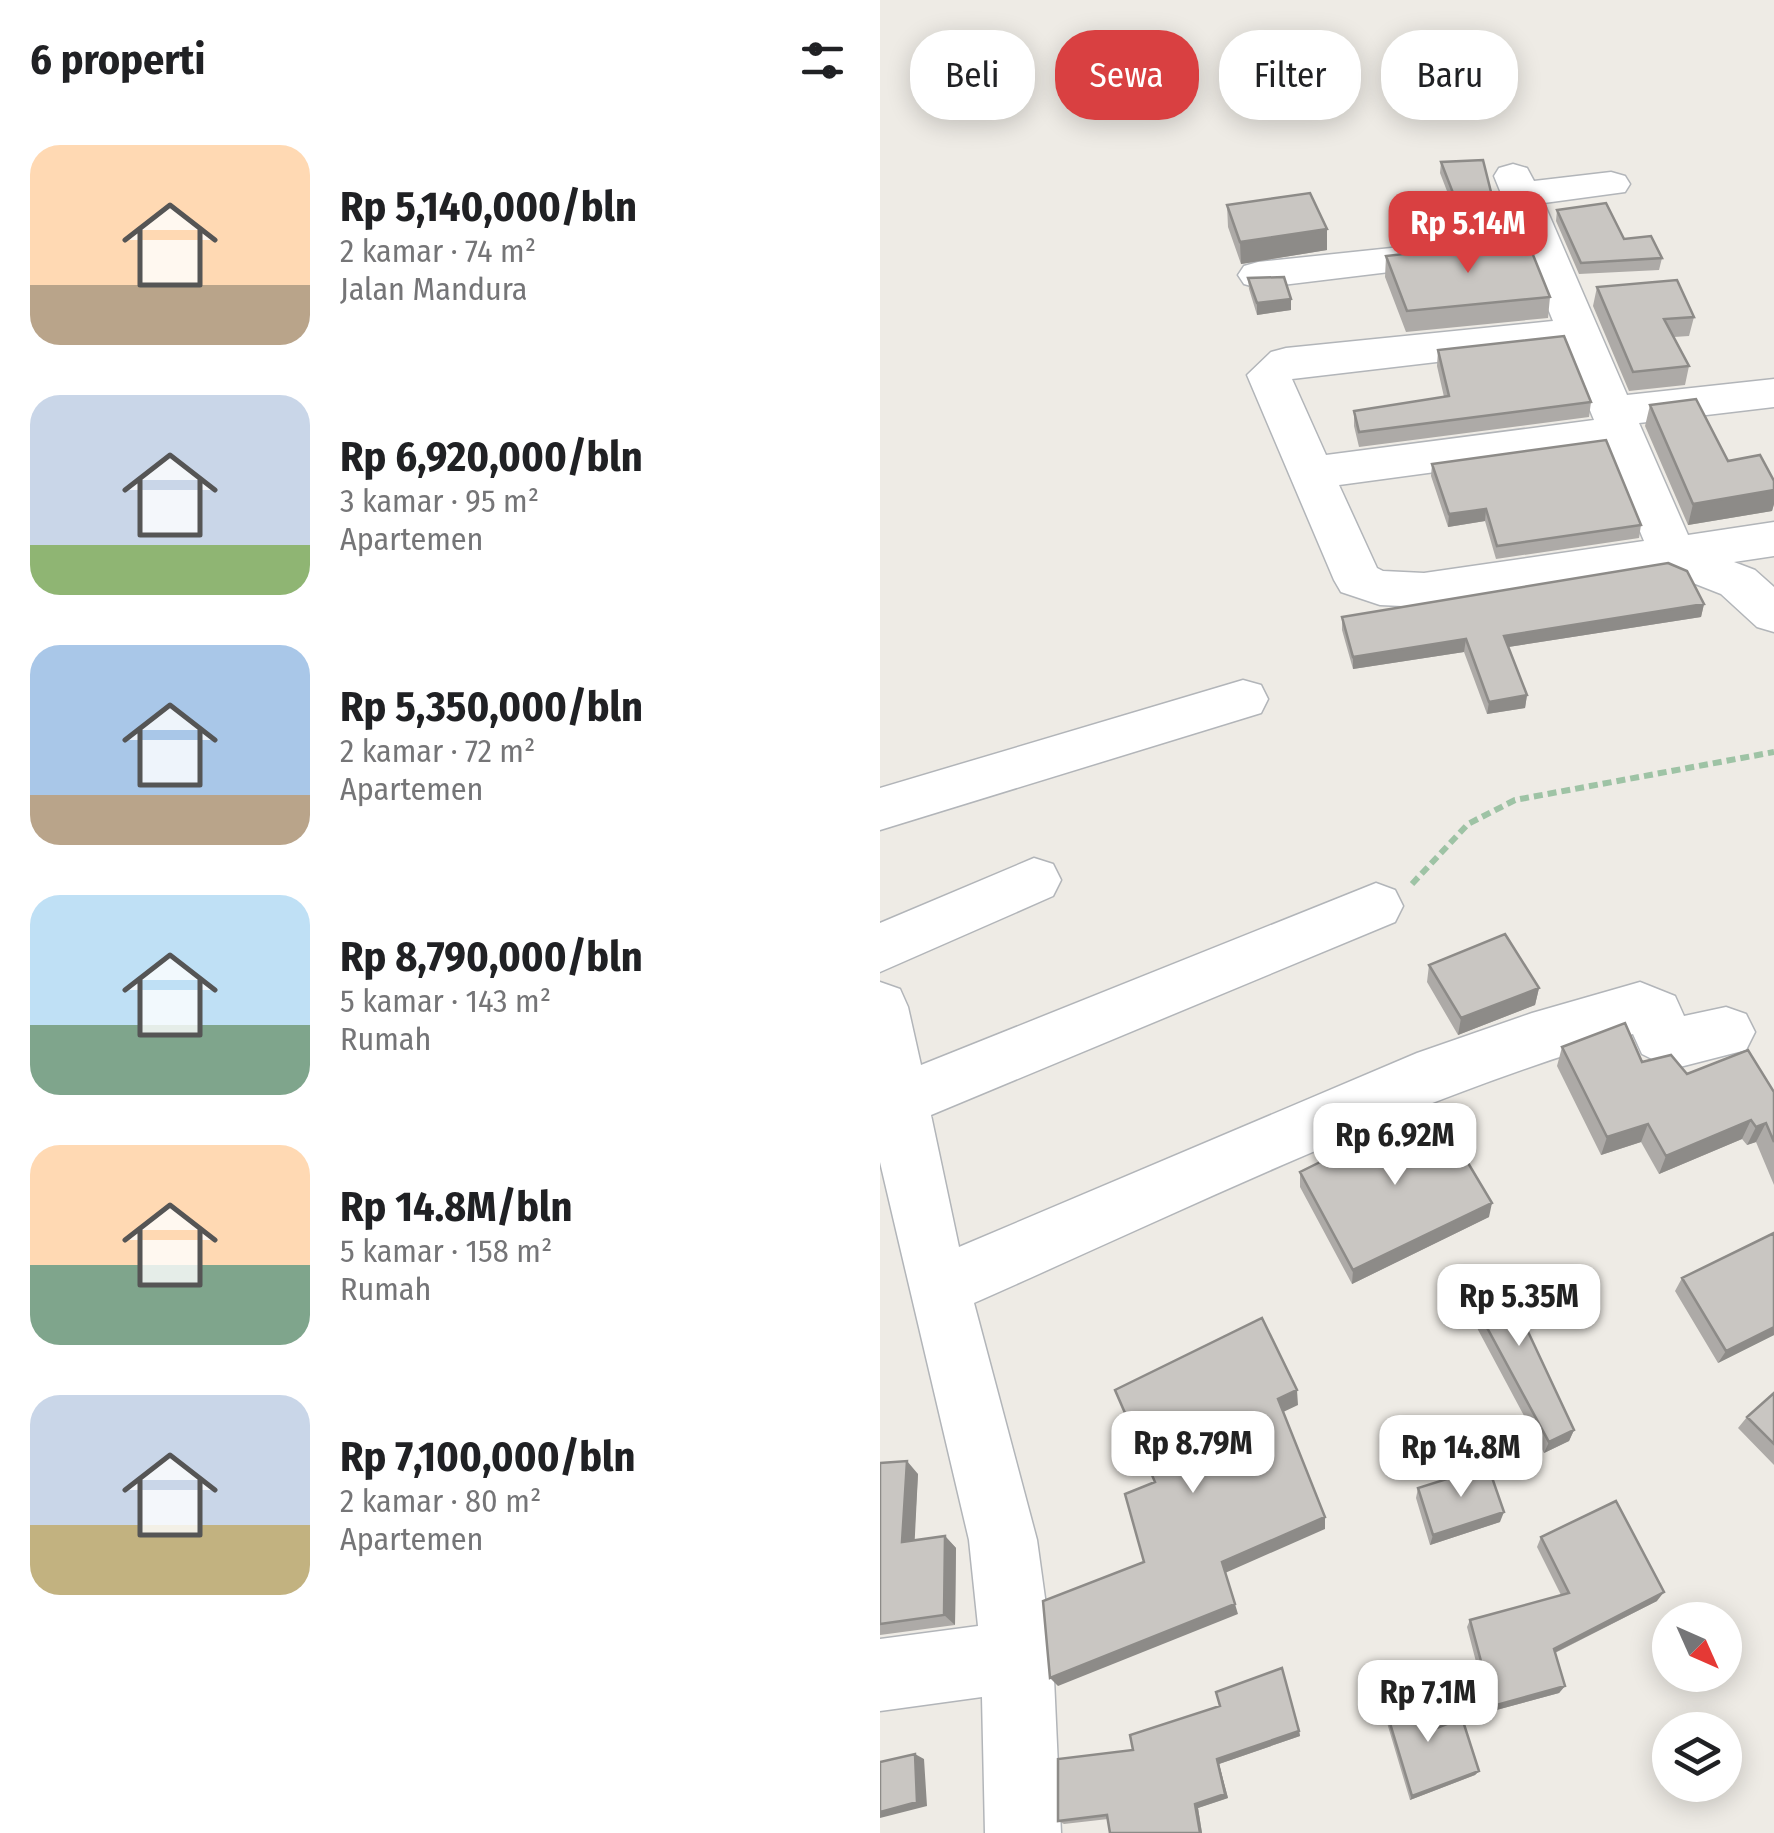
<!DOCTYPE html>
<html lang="id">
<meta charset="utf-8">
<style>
:root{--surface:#fff;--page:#f6f6f6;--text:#202124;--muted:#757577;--accent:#d94041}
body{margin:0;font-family:"Fira Sans Condensed",sans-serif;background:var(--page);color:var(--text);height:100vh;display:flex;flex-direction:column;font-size:38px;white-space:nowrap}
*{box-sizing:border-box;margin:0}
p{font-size:32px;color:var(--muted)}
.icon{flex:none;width:55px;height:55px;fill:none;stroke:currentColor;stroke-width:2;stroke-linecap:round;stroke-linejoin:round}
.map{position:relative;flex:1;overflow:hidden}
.details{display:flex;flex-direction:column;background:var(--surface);width:880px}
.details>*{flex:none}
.top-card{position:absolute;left:30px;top:30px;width:712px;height:90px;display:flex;gap:20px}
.needle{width:65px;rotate:135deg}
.controls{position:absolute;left:772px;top:1602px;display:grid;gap:20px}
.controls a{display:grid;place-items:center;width:90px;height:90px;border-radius:50%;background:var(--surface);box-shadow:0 5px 25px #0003;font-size:50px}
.price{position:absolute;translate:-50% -85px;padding:0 22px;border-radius:20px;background:#fff;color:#222;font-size:32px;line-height:65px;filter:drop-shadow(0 2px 5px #0008)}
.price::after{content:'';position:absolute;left:50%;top:60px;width:30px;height:22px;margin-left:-15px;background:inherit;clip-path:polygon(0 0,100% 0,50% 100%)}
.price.on{background:var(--accent);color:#fff}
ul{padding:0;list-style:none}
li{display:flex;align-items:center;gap:30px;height:250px;padding:0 30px}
li span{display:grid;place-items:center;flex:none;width:280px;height:200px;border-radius:30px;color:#555}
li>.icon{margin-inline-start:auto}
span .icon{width:120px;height:120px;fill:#fffc;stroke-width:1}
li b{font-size:42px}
h2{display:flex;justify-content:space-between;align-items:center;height:120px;padding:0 30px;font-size:42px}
.tag{padding:0 35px;border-radius:40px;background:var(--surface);box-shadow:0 5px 25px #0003;font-size:35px;line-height:90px}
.tag.on{background:var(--accent);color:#fff}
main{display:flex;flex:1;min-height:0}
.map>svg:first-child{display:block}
</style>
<main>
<section class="details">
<h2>6 properti<svg class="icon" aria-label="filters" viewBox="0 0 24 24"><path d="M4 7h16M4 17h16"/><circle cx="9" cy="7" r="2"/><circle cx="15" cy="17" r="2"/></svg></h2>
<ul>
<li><span style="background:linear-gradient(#ffd9b3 70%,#b9a48a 0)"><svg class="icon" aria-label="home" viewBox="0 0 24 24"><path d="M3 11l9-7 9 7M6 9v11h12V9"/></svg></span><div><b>Rp 5,140,000/bln</b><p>2 kamar · 74 m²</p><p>Jalan Mandura</p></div></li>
<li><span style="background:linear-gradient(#c9d6e8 75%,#8fb573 0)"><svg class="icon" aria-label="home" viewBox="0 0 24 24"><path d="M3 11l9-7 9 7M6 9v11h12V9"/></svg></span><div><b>Rp 6,920,000/bln</b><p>3 kamar · 95 m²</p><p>Apartemen</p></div></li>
<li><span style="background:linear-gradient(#a9c7e8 75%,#b9a48a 0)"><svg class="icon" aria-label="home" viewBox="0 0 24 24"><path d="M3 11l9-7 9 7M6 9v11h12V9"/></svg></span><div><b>Rp 5,350,000/bln</b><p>2 kamar · 72 m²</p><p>Apartemen</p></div></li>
<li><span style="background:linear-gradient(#bfe0f5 65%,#7fa58c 0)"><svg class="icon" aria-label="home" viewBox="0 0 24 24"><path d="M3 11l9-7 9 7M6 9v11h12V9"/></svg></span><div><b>Rp 8,790,000/bln</b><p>5 kamar · 143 m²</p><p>Rumah</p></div></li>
<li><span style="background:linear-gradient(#ffd9b3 60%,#7fa58c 0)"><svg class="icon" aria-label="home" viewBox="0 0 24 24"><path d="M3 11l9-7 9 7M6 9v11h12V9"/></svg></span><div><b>Rp 14.8M/bln</b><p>5 kamar · 158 m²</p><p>Rumah</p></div></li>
<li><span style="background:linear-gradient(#c9d6e8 65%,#c2b280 0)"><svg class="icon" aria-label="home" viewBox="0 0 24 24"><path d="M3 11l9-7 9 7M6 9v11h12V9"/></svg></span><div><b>Rp 7,100,000/bln</b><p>2 kamar · 80 m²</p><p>Apartemen</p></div></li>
</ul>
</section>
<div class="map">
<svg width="894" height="1833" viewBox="0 0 894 1833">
<rect width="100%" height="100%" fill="#eeebe5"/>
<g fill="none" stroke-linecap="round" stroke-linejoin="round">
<g stroke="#b2b5b9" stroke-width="3">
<path id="minor" d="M 633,164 L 647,168 L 654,181 L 731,172 L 745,176 L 750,184 L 745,192 L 664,203 L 747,395 L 894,379 L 894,407 L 759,423 L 808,535 L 894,522 L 894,556 L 854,562 L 875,570 L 894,587 L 894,632 L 877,627 L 841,594 L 785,572 L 544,607 L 500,605 L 461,592 L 454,580 L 367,375 L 391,352 L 406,348 L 673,321 L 614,176 L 619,168 ZM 684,347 L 714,420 L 446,455 L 412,379 ZM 726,449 L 764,541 L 544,573 L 503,571 L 497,568 L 459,485 Z
M 578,241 L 592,244 L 598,253 L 592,262 L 378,288 L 364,284 L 358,275 L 364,266 L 378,262 Z
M 363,680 L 381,685 L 388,699 L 381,713 L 0,830 L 0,788 Z
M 154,858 L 173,864 L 181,880 L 173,896 L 0,972 L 0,923 Z
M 496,883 L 515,890 L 523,906 L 515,922 L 51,1115 L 79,1247 L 537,1053 L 652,1013 L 760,982 L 795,996 L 804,1016 L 846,1007 L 866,1014 L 875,1032 L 866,1050 L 792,1069 L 762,1054 L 753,1034 C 525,1101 311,1207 94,1303 L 157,1540 L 173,1656 L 181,1833 L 105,1833 L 102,1697 L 0,1711 L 0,1639 L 98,1626 L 89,1540 L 0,1162 L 0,982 L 20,989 L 28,1007 L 41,1065 Z"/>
</g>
<path stroke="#9ec3a5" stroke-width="6" stroke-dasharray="9 5" stroke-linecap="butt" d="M 532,884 L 588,824 L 635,800 L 894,752"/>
<use href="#minor" fill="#fff" fill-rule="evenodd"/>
</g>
<path fill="#adaaa7" d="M 561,162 L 612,196 L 633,218 L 632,230 L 584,235 L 560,173 Z
M 347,205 L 447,250 L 361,264 L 348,227 Z
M 677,210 L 744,239 L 782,258 L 779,270 L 699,274 L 676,221 Z
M 506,256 L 670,297 L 668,318 L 526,332 L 505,277 Z
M 368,278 L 411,299 L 411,310 L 377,315 L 369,289 Z
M 717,287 L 814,317 L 809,336 L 794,337 L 809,366 L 805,385 L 749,391 L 713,306 Z
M 558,350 L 711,402 L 709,417 L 479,447 L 474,426 L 474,411 L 564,397 L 557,366 Z
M 770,405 L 848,461 L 894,481 L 894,504 L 892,511 L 808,525 L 765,426 Z
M 552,464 L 761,525 L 759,538 L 616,559 L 605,521 L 568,527 L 551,476 Z
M 824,604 L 821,617 L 628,647 L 647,695 L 645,708 L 607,714 L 584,652 L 473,669 L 462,630 L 462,617 Z
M 549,965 L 659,988 L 655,1005 L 578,1035 L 547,982 Z
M 682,1047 L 762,1062 L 807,1074 L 894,1092 L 894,1185 L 876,1142 L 867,1145 L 862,1139 L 779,1174 L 761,1142 L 721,1155 L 677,1066 Z
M 420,1172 L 609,1217 L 472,1284 L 420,1187 Z
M 894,1233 L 894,1335 L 838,1363 L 795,1291 L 802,1278 Z
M 584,1285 L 647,1329 L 694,1430 L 689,1441 L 664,1453 L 581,1298 Z
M 894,1393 L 894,1465 L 858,1428 L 867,1417 Z
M 0,1463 L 38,1474 L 34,1540 L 65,1536 L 76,1548 L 75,1625 L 0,1635 Z
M 538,1488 L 620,1522 L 550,1545 L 536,1498 Z
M 661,1537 L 777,1601 L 675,1653 L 685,1686 L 679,1693 L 609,1712 L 587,1627 L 590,1620 L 681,1595 L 657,1547 Z
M 503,1700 L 549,1731 L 599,1771 L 595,1775 L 530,1800 L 502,1706 Z
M 419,1731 L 420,1736 L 339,1764 L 348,1798 L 318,1808 L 322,1833 L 230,1833 L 228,1819 L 184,1824 L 178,1821 Z"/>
<path fill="#8d8b88" d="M 447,229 L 447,250 L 361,264 L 360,242 Z
M 411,299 L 411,310 L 377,315 L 377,303 Z
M 894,490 L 894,504 L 892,511 L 808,525 L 813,504 Z
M 606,509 L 605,521 L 568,527 L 569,514 Z
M 824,604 L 821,617 L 622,648 L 624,636 Z
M 586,639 L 584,652 L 473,669 L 473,657 Z
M 647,695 L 645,708 L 607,714 L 609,702 Z
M 659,988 L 655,1005 L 578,1035 L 581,1018 Z
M 871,1120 L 862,1139 L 779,1174 L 786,1156 Z
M 886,1123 L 876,1142 L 867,1145 L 876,1127 Z
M 768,1124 L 761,1142 L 721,1155 L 727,1137 Z
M 612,1203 L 609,1217 L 472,1284 L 473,1270 Z
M 894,1327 L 894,1335 L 838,1363 L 846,1351 Z
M 417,1390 L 418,1405 L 399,1414 L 398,1399 Z
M 694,1430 L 689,1441 L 664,1453 L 669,1442 Z
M 27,1461 L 38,1474 L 34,1554 L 22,1542 Z
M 624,1512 L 620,1522 L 550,1545 L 553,1535 Z
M 445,1517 L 445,1529 L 345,1573 L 342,1562 Z
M 65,1536 L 76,1548 L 75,1625 L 64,1615 Z
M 784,1592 L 777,1601 L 668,1656 L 674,1649 Z
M 355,1604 L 358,1614 L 178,1686 L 170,1678 Z
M 685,1686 L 679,1693 L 609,1712 L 613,1706 Z
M 419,1731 L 420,1736 L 339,1764 L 348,1798 L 318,1808 L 322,1833 L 320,1833 L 315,1804 L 337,1759 Z
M 35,1754 L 44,1759 L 47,1806 L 0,1818 L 0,1812 Z
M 599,1771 L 595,1775 L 530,1800 L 532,1796 Z"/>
<path fill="#c9c6c2" stroke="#8d8b88" stroke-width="2.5" d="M 603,160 L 612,196 L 623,195 L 633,218 L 585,224 L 561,162 Z
M 430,193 L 447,229 L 360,242 L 347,205 Z
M 726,203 L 744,239 L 771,236 L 782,258 L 701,263 L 677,210 Z
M 647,240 L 670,297 L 527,311 L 506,256 Z
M 404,277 L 411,299 L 377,303 L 368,278 Z
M 797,280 L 814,317 L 784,319 L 809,366 L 753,372 L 717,287 Z
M 684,336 L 711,402 L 479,432 L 474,411 L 569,396 L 558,350 Z
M 816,399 L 848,461 L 880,455 L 894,481 L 894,490 L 813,504 L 770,405 Z
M 726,440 L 761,525 L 617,546 L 606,509 L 569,514 L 552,464 Z
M 788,563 L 807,571 L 824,604 L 624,636 L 647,695 L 609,702 L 586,639 L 473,657 L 462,617 Z
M 625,934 L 659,988 L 581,1018 L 549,965 Z
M 745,1023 L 762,1062 L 791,1055 L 807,1074 L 868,1050 L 894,1092 L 894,1142 L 886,1123 L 876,1127 L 871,1120 L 786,1156 L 768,1124 L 727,1137 L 682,1047 Z
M 554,1106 L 612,1203 L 473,1270 L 420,1172 Z
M 894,1233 L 894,1327 L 846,1351 L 802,1278 Z
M 626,1267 L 650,1318 L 643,1321 L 694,1430 L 669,1442 L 584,1285 Z
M 382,1318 L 417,1390 L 398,1399 L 445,1517 L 342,1562 L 355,1604 L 170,1678 L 163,1601 L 264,1562 L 245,1494 L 275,1482 L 235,1390 Z
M 894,1393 L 894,1444 L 867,1417 Z
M 27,1461 L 22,1542 L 65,1536 L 64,1615 L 0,1624 L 0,1463 Z
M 608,1466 L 624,1512 L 553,1535 L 538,1488 Z
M 736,1501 L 784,1592 L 674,1649 L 685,1686 L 613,1706 L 590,1620 L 689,1593 L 661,1537 Z
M 402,1668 L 419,1731 L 337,1759 L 345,1794 L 315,1804 L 320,1833 L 230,1833 L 227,1815 L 178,1821 L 178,1759 L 253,1750 L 250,1735 L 340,1706 L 336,1692 Z
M 536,1689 L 549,1731 L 582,1718 L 599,1771 L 532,1796 L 503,1700 Z
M 35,1754 L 37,1802 L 0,1812 L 0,1762 Z"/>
</svg>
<div class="controls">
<a><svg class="needle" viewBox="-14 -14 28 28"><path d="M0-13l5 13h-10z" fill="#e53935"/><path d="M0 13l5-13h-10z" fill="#757577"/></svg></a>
<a><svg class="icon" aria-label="layers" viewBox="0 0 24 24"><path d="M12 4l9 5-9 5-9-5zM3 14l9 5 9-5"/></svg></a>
</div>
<b class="price on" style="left:588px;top:276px">Rp 5.14M</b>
<b class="price" style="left:515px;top:1188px">Rp 6.92M</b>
<b class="price" style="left:639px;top:1349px">Rp 5.35M</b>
<b class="price" style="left:313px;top:1496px">Rp 8.79M</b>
<b class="price" style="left:581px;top:1500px">Rp 14.8M</b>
<b class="price" style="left:548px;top:1745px">Rp 7.1M</b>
<div class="top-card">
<a class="tag">Beli</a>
<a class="tag on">Sewa</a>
<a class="tag">Filter</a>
<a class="tag">Baru</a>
</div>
</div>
</main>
